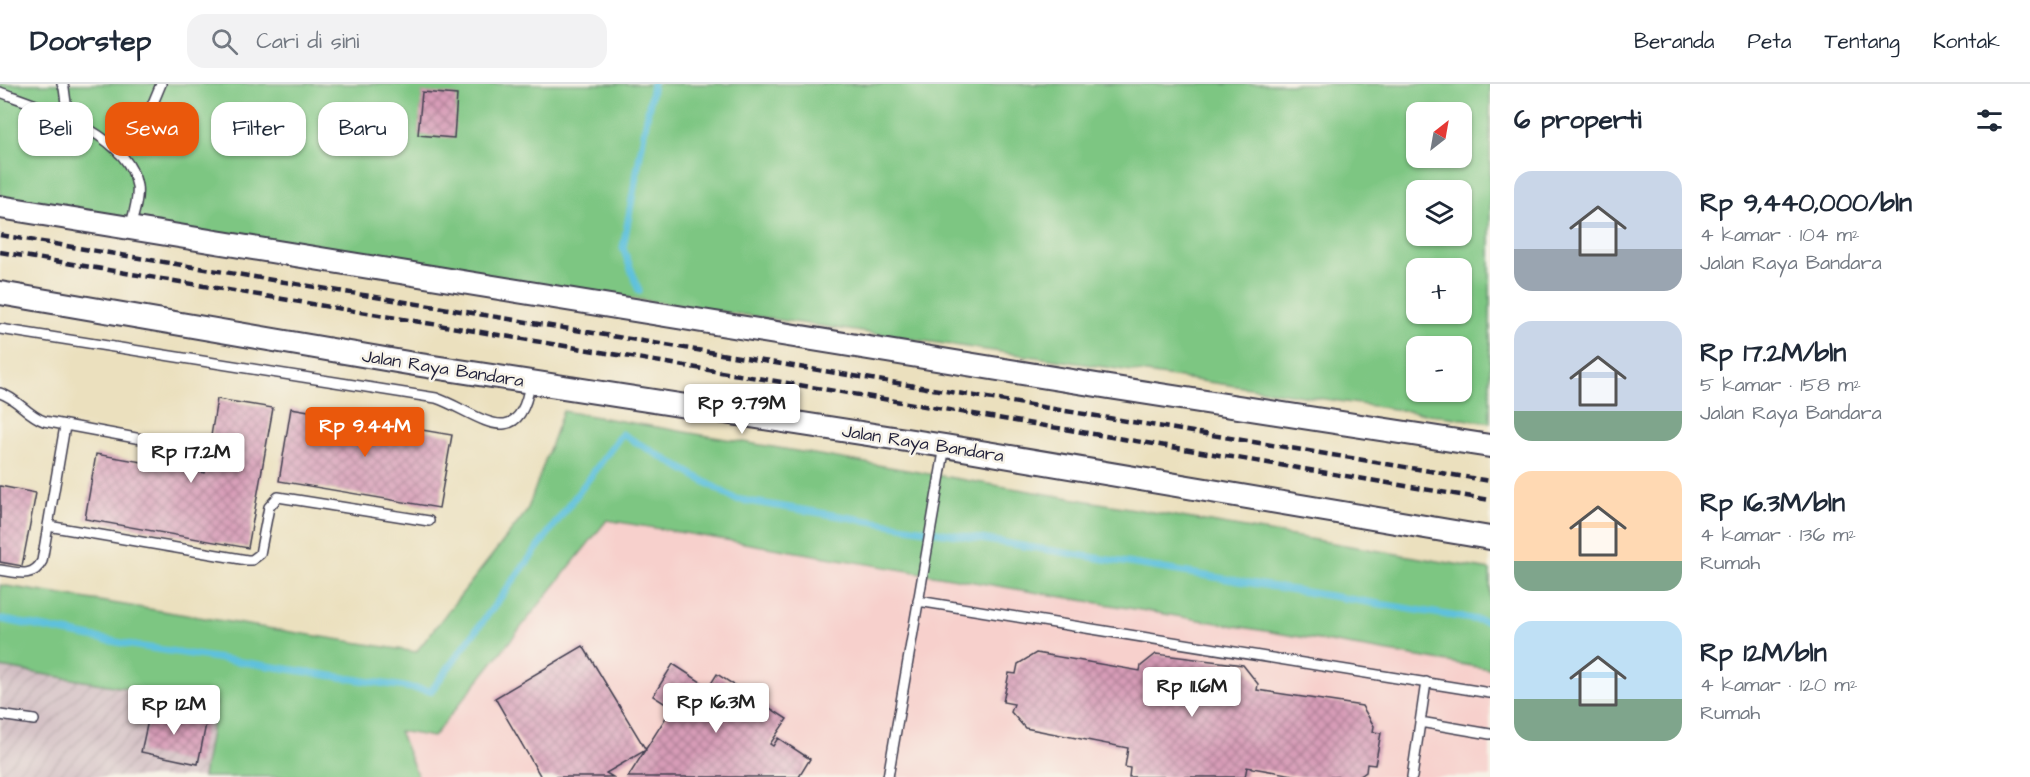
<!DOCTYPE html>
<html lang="id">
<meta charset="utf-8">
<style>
:root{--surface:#fff;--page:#f2f2f3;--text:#1f2937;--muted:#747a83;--line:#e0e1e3;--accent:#ea580c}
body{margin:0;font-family:"Architects Daughter",sans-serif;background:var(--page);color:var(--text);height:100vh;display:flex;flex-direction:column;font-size:22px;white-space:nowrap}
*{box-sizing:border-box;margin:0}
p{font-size:20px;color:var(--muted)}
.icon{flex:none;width:33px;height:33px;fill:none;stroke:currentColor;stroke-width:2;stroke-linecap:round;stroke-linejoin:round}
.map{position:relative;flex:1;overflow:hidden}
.sheet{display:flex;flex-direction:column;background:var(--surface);width:540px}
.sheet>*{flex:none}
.hud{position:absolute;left:18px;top:18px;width:570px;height:54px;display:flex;gap:12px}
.needle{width:39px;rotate:31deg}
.controls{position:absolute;left:1406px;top:18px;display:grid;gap:12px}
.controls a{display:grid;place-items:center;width:66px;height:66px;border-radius:12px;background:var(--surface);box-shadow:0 2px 4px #0004;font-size:30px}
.price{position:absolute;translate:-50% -51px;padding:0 14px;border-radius:6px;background:#fff;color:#222;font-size:20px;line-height:39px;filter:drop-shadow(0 2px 3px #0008)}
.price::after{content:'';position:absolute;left:50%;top:36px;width:18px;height:14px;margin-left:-9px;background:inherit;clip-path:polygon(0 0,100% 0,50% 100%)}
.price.current{background:var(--accent);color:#fff}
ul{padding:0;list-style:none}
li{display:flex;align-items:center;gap:18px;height:150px;padding:0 24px}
li span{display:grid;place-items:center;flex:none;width:168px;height:120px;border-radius:18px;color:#555}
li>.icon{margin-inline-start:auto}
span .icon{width:72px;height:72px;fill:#fffc;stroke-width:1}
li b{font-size:26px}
h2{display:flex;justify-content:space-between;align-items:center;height:72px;padding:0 24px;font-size:26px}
.tag{padding:0 21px;border-radius:18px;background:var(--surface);box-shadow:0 2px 4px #0004;font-size:21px;line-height:54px}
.tag.current{background:var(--accent);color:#fff}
header{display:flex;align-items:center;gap:36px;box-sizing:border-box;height:84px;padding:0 30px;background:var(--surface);border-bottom:2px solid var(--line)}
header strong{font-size:28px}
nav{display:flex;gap:33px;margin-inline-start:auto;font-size:21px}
.search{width:420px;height:54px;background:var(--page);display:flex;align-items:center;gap:15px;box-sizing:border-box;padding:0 21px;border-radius:18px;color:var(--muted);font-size:22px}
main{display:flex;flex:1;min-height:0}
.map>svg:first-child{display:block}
</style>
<header>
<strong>Doorstep</strong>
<div class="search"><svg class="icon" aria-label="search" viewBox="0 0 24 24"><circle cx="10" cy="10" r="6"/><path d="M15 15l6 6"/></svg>Cari di sini</div>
<nav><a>Beranda</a><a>Peta</a><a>Tentang</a><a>Kontak</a></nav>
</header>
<main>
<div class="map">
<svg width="1490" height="693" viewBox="0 0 1490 693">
<defs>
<pattern id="industrial-furrows" width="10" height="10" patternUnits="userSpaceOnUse" patternTransform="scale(1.5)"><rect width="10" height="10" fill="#d2bec3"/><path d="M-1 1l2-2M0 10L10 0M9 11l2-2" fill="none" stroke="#b4a3a8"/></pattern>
<pattern id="building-cross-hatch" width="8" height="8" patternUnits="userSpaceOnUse" patternTransform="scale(1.5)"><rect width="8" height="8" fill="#d79cb7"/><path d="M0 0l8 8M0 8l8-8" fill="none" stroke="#ae7f96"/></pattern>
</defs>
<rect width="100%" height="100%" fill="#f7f3e8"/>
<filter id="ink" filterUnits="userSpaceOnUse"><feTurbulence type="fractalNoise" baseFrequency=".0167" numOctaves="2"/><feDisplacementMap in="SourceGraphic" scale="12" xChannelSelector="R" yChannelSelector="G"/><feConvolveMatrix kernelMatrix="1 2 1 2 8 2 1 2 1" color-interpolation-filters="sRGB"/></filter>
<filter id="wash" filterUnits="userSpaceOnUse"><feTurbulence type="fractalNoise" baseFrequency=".008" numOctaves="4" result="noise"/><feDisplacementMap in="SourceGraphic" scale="24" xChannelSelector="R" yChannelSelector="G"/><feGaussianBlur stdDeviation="1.35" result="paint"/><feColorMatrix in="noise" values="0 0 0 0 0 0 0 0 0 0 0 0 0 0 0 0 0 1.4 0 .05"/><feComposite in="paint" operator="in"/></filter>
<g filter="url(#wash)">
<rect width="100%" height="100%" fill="#ebe0be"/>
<path fill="#f7d0cc" d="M 607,436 L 1490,585 L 1490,693 L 418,693 L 398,646 L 433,652 Z"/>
<path fill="url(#industrial-furrows)" d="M 0,583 L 217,619 L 418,693 L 0,693 Z"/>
<path fill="#7dc682" stroke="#50745e" stroke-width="1.5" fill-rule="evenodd" d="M 0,0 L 1490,0 L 1490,339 L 0,123 ZM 1416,28 L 1461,28 L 1461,74 L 1416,74 ZM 1416,106 L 1461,106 L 1461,152 L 1416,152 ZM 1416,184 L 1461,184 L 1461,230 L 1416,230 ZM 1416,262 L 1461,262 L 1461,308 L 1416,308 Z
M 563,327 L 1490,486 L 1490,585 L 607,436 L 433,653 L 399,647 L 418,693 L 203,693 L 216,619 L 0,583 L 0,501 L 416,568 L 527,427 Z"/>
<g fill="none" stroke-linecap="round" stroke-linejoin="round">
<path stroke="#5ec1dc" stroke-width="7" d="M 639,207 L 623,164 L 653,0
M 0,535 L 137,562 L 431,607 L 622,350 L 735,415 L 1490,538"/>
</g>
<g id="blocks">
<path fill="url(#building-cross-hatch)" d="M 422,8 L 457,11 L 454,54 L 418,51 Z
M 217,315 L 273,324 L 248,464 L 85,435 L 96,370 L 205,389 Z
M 291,324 L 452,351 L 439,424 L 279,397 Z
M 0,402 L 36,409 L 22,482 L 0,478 Z
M 583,562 L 646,666 L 606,689 L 613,693 L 541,693 L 495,614 Z
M 1036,569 L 1140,587 L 1141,582 L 1156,570 L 1243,581 L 1258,600 L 1257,606 L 1362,622 L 1374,642 L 1373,648 L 1381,649 L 1375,681 L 1367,680 L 1366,688 L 1359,693 L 1304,693 L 1247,683 L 1245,693 L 1129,693 L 1130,684 L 1125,683 L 1128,664 L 1025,644 L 1011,628 L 1014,620 L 1003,618 L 1009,589 L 1016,590 L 1018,580 Z
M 673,580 L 704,600 L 694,616 L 699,619 L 717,590 L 787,635 L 770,660 L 773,662 L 778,654 L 810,675 L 799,693 L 628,693 L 672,624 L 653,612 Z
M 151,623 L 207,635 L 198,680 L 141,668 Z"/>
</g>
</g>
<g filter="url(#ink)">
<use href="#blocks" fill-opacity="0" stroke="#403e4f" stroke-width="1.5"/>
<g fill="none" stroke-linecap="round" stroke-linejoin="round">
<g stroke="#403e4f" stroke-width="12">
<path id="service" d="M 62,0 L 64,4 L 68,34
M 0,8 C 43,24 128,49 137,102 C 139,115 133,132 130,144
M 119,69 L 148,31 L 161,0
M 0,245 L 436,314 C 475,327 519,373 530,299
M 0,309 C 17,314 27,331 44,337 L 152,357
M 48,442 L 247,476 L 252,476 L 260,470 L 269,423 L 278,413 L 429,437
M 0,486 C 16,488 33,495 42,477 L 65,342
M 918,517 L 1490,609
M 0,631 L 34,636
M 1420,638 L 1490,650
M 888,693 L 945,362
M 1412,693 L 1426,598"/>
</g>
<g stroke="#403e4f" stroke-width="26">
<path id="tertiary" d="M 0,123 L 1109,303 L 1490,362
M 0,209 L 414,280 L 945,362 L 1490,454"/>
</g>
<use href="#service" stroke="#fff" stroke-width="9"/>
<use href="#tertiary" stroke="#fff" stroke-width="22"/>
<path stroke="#22223b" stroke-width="4.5" stroke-dasharray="9 4.5" stroke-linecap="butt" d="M 0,151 L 1490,397
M 0,168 L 1490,416"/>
</g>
</g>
<g text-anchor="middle" stroke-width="5" stroke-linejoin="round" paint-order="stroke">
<g font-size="18" fill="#22223b" stroke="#f7f3e8">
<text transform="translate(443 284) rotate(9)" y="6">Jalan Raya Bandara</text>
<text transform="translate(923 359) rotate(9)" y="6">Jalan Raya Bandara</text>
</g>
</g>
</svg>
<div class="controls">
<a><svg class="needle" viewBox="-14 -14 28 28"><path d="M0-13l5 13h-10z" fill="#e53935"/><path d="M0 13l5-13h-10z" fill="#747a83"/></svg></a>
<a><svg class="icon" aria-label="layers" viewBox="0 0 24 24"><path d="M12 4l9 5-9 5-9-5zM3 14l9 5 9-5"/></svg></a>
<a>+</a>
<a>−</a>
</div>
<b class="price" style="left:742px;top:351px">Rp 9.79M</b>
<b class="price current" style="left:365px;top:374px">Rp 9.44M</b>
<b class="price" style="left:191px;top:400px">Rp 17.2M</b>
<b class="price" style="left:1192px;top:634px">Rp 11.6M</b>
<b class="price" style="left:716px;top:650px">Rp 16.3M</b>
<b class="price" style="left:174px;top:652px">Rp 12M</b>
<div class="hud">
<a class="tag">Beli</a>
<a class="tag current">Sewa</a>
<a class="tag">Filter</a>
<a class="tag">Baru</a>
</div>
</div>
<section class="sheet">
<h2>6 properti<svg class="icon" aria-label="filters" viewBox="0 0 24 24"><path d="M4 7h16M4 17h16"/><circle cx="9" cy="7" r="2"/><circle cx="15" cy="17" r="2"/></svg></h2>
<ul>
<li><span style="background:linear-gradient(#c9d6e8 65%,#9aa5b1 0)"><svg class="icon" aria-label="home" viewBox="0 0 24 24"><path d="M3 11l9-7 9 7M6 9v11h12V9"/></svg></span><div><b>Rp 9,440,000/bln</b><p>4 kamar · 104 m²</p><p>Jalan Raya Bandara</p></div></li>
<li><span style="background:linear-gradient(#c9d6e8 75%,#7fa58c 0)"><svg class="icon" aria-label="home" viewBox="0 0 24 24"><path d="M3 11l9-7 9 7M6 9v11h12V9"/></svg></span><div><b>Rp 17.2M/bln</b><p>5 kamar · 158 m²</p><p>Jalan Raya Bandara</p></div></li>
<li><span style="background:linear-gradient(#ffd9b3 75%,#7fa58c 0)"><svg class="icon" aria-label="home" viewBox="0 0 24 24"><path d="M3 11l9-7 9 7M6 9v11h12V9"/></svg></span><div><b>Rp 16.3M/bln</b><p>4 kamar · 136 m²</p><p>Rumah</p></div></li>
<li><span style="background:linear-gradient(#bfe0f5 65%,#7fa58c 0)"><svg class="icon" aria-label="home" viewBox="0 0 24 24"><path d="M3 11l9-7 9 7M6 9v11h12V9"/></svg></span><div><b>Rp 12M/bln</b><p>4 kamar · 120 m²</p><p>Rumah</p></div></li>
</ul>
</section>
</main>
